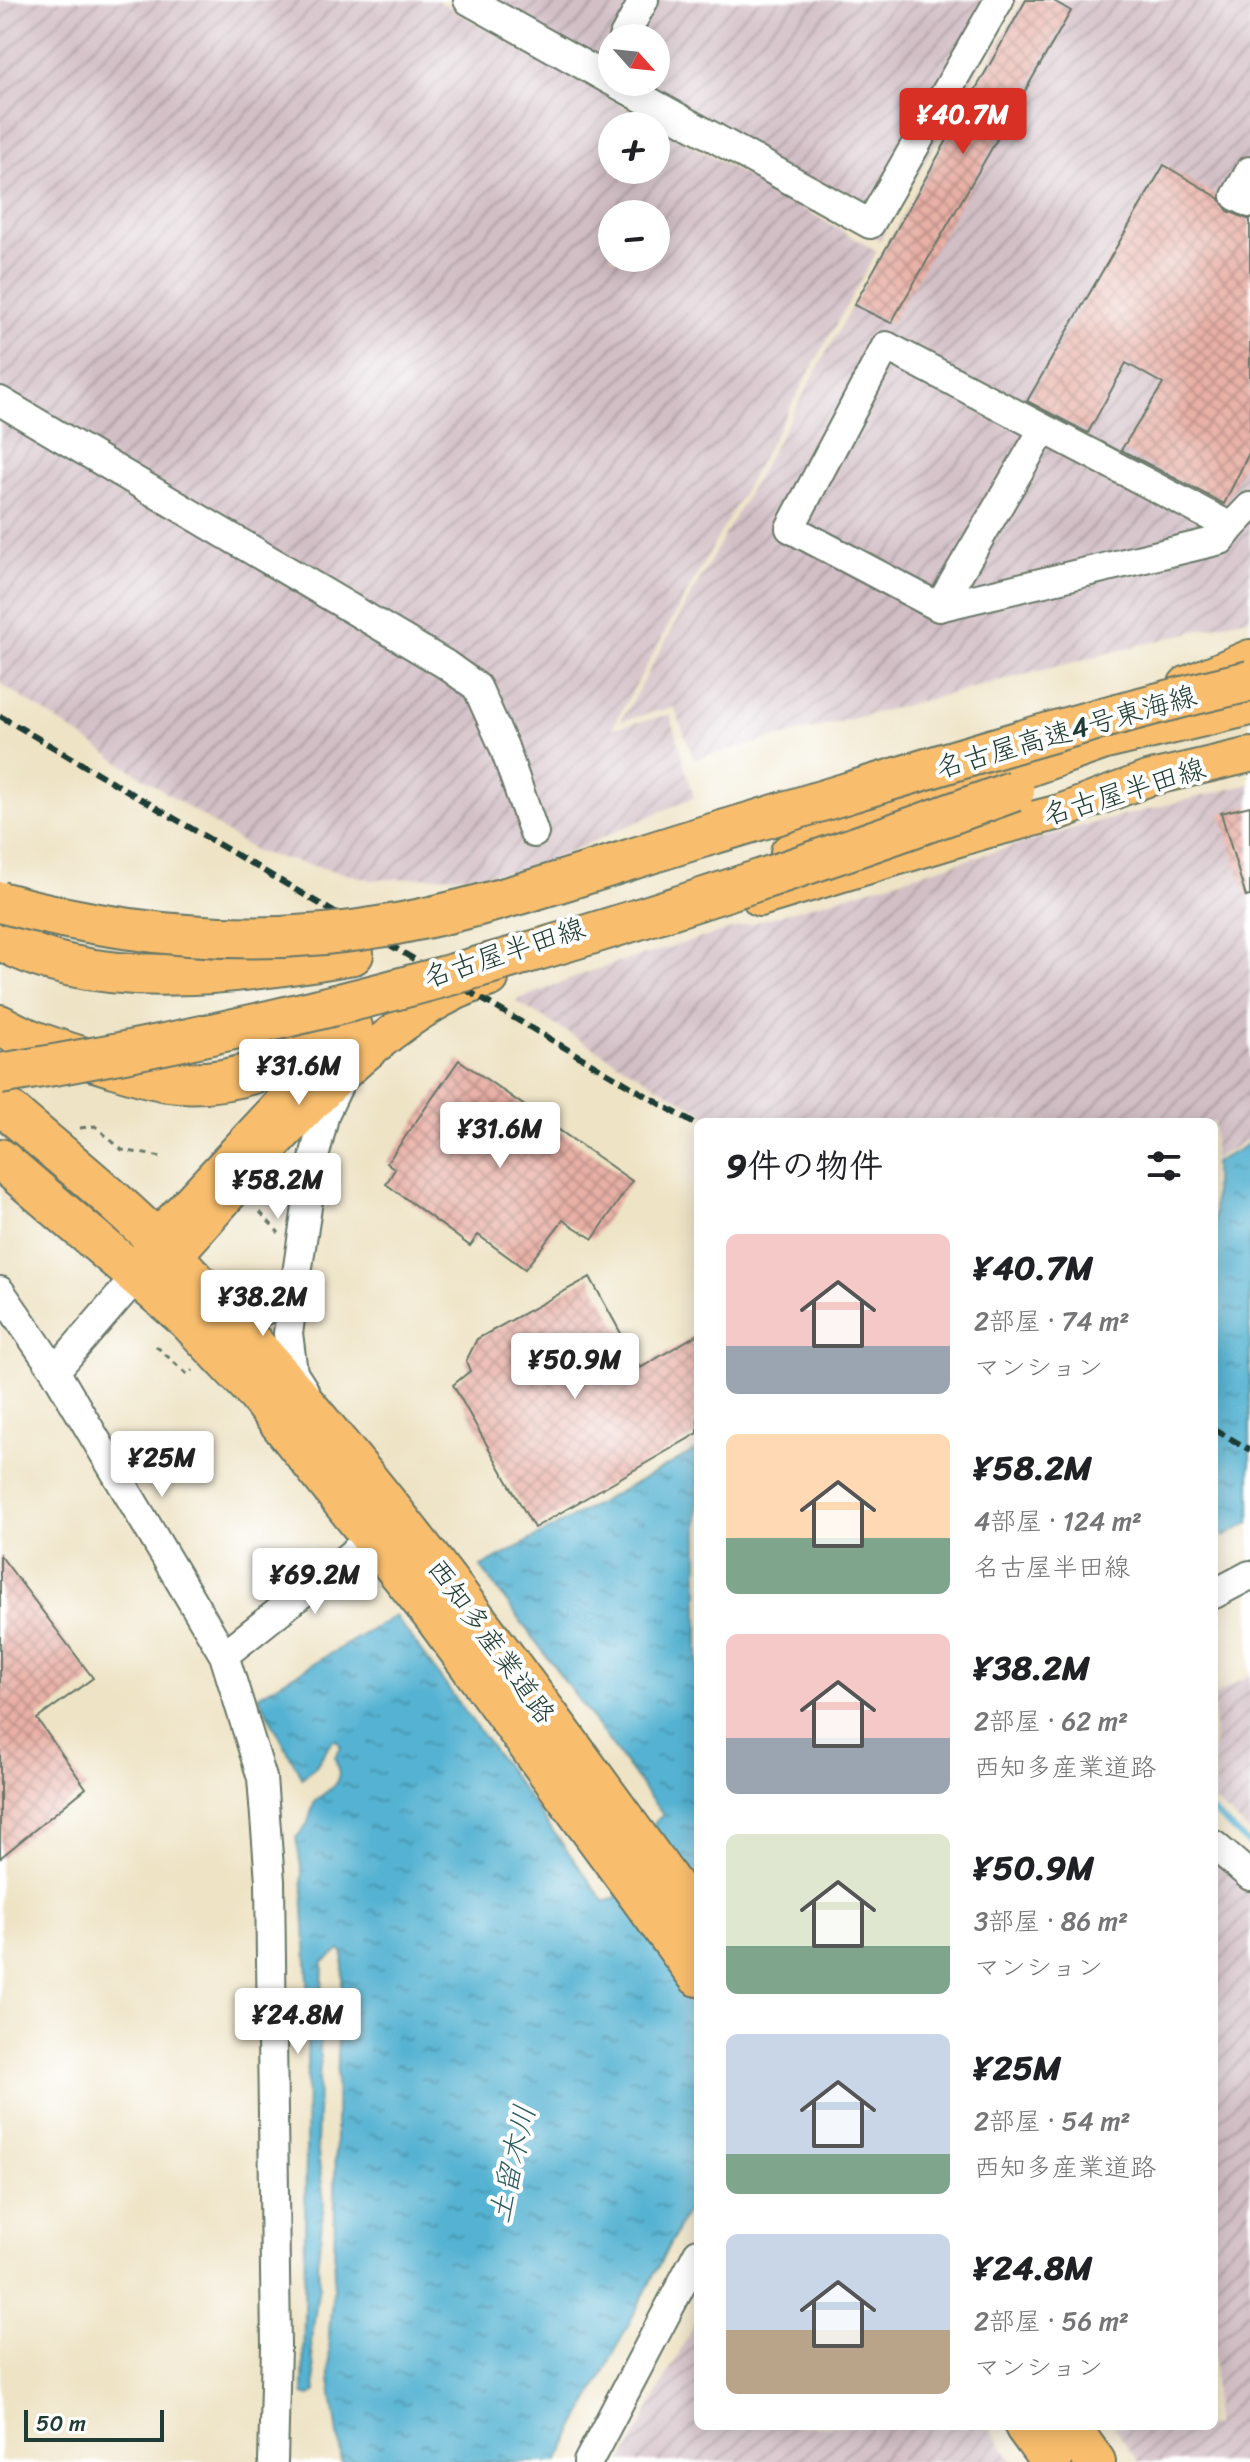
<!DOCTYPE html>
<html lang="ja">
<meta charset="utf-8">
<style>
:root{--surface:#fff;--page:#f2f2f2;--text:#202124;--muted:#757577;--accent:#d93025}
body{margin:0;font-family:Sriracha,"Klee One",sans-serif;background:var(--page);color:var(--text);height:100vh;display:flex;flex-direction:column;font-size:30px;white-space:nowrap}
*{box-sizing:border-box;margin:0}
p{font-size:26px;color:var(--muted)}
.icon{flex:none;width:44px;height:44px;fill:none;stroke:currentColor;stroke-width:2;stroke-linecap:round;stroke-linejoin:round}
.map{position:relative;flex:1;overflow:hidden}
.sheet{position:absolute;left:694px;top:1118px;width:524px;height:1312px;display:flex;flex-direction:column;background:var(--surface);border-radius:12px;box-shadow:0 4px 20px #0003}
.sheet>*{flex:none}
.needle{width:52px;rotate:117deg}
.controls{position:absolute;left:598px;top:24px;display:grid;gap:16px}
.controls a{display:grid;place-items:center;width:72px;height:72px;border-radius:50%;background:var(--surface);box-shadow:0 4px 20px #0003;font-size:40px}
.scale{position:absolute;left:24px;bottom:20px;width:140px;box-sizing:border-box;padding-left:8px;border:4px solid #1f3d34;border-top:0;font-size:22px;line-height:28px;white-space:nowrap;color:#1f3d34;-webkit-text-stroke:6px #fff;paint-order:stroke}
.price{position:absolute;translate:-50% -68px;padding:0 18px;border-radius:8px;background:#fff;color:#222;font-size:26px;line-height:52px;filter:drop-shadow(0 2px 4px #0008)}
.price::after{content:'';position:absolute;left:50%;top:48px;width:24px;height:18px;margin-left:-12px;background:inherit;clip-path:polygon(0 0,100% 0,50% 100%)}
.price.active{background:var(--accent);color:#fff}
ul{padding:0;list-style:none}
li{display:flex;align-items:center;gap:24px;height:200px;padding:0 32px}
li span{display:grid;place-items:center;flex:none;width:224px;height:160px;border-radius:12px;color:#555}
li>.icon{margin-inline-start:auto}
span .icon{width:96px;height:96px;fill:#fffc;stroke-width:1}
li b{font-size:34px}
h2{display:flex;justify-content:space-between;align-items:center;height:96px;padding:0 32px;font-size:34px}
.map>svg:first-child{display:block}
</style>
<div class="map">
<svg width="1250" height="2462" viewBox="0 0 1250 2462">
<defs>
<pattern id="industrial-furrows" width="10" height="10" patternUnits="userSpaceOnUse" patternTransform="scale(2)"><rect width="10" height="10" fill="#d2bec5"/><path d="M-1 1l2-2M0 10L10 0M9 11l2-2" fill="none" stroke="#aa9ca1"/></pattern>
<pattern id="water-ripples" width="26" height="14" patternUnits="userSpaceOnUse" patternTransform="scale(2)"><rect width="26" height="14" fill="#54b2d2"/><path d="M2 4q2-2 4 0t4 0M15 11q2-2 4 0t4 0" fill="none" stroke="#4592ab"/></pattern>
<pattern id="building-cross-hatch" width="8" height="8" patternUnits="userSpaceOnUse" patternTransform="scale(2)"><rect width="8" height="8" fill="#e9b0a6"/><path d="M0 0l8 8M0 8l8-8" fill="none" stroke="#bc9088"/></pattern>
</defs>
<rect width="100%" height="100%" fill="#fff"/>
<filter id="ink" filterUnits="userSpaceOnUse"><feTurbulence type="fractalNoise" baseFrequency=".0125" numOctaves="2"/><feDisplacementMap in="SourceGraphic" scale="16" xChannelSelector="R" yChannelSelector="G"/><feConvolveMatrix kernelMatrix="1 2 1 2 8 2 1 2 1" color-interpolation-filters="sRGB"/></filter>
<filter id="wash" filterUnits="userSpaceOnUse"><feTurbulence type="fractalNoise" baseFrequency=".006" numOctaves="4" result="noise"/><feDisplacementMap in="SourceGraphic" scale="32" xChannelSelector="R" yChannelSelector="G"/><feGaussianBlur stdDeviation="1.8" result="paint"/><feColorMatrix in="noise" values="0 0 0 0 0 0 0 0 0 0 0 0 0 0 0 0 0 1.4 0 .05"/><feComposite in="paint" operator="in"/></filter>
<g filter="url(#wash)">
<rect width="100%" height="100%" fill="#eee3c5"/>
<path fill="url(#industrial-furrows)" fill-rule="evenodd" d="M 0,0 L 437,0 L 877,251 L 612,728 L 670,715 L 694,797 L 523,872 L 372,880 L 256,852 L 0,683 ZM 612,126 L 656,126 L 656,170 L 612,170 ZM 612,214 L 656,214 L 656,258 L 612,258 Z
M 457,0 L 1017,0 L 880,240 ZM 612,38 L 656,38 L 656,82 L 612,82 Z
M 1023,0 L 1250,0 L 1250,617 L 694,759 L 674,707 L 621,721 Z
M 1250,784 L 1250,1139 L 1214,1159 L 1214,1122 L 718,1122 L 515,1001 L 597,969 L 1075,828 Z
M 1250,1675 L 1250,1832 L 1214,1801 L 1214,1695 Z
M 1214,1859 L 1250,1890 L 1250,2462 L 1139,2462 L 1113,2426 L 1214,2426 Z
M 698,2316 L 698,2426 L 988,2426 L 1014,2462 L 622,2462 Z"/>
<path fill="url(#water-ripples)" stroke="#3a7883" stroke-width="2" d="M 1250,1143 L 1250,1522 L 1224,1537 L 1214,1522 L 1214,1163 Z
M 698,1449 L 698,2189 L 558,2462 L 342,2462 L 330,2380 L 329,2331 L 334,2278 L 337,2051 L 344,1953 L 340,1950 L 323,1962 L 317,2144 L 324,2202 L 318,2259 L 319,2285 L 311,2342 L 316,2391 L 310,2396 L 303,2394 L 308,1981 L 302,1872 L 296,1838 L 307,1825 L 315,1801 L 336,1784 L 339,1774 L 335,1757 L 341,1747 L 337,1740 L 332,1741 L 315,1767 L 302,1778 L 258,1696 L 395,1616 L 605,1902 L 616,1898 L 654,1823 L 663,1815 L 481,1567 Z"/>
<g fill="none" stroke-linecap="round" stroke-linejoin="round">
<path stroke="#54b2d2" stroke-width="6" d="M 1214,1813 L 1250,1845"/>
</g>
<g id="blocks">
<path fill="url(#building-cross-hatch)" d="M 1026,0 L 1052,0 L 1071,11 L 891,323 L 854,305 Z
M 1164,165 L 1219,198 L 1228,211 L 1250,220 L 1250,451 L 1224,504 L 1121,450 L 1163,384 L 1126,363 L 1088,433 L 1027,401 Z
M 1250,806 L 1250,896 L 1246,897 L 1221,813 Z
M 459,1060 L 632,1181 L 593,1239 L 563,1220 L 525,1269 L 478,1235 L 470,1246 L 386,1184 L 395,1169 L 387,1163 Z
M 590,1277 L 640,1368 L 698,1334 L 698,1433 L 534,1528 L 453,1385 L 470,1371 L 466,1361 L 477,1339 Z
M 0,1555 L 93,1678 L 37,1719 L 86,1788 L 0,1858 Z"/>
</g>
</g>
<g filter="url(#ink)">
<use href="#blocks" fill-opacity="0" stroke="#677767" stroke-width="2"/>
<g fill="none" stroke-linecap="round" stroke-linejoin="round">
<g stroke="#677767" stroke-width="32">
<path id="minor" d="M 468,0 L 612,81
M 623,38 L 644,0
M 614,82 L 870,224 L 999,0
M 1250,171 L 1236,196 L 1250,203
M 0,401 L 445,664 L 477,687 L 504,747 L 534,833
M 1043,430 L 939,607 L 790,528 L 886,346 L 1231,527 L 1250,507
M 939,607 L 1221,540 L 1231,527
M 0,1291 L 55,1371 L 224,1655 L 262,1778 L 270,1881 L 276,2347 L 273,2462
M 218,1302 C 249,1323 278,1312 296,1281
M 55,1371 L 137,1276
M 304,1390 L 293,1373 L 288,1333 L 315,1154 L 325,1113 L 340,1082
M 1214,1594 L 1250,1575
M 224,1655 L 373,1537
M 1214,1845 L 1250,1876
M 588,2462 L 698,2253"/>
</g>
<g stroke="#677767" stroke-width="38">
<path id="major" d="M 1186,684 L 1250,657
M 788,852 L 986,768
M 760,899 L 985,831 L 1060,812 L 1147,779 L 1250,755
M 144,1261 L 155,1239 L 342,1038
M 152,1268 L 173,1258 C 255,1168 373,1013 491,979"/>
</g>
<g stroke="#677767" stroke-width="44">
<path id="highway" d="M 963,789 L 1105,739 L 1250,705
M 0,939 C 96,996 247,972 353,954
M 0,1025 C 29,1042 60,1050 91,1060 C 116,1067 142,1077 168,1081 C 234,1090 297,1059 352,1027
M 0,1103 C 57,1153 119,1201 172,1256 C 369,1461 531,1693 698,1921
M 0,1159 L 187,1319 L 254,1390 L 434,1616 L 698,1976
M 1025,2426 L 1051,2462
M 1069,2426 L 1095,2462"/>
</g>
<path stroke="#677767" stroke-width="3" stroke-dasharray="6 6" stroke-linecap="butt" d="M 80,1128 L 95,1126 L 122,1150 L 162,1157
M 260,1212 L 279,1233
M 156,1346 L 188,1375 L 193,1370"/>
<use href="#minor" stroke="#fff" stroke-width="28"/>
<use href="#major" stroke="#f9be6d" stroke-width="34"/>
<use href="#highway" stroke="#f9be6d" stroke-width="40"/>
<path stroke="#1f3d34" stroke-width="6" stroke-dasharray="12 6" stroke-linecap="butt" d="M 0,716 L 698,1126
M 1214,1429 L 1250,1450"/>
<g stroke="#677767" stroke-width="44" stroke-linecap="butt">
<path id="highway-bridge" d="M 0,902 C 128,937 259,949 391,925 C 496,906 600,868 702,837 C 884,783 1065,723 1250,681
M 0,1074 C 348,1019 684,911 1014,791"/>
</g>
<use href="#highway-bridge" stroke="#f9be6d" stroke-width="40"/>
</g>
</g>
<g text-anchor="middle" stroke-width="8" stroke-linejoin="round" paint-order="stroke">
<g font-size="28" fill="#1f3d34" stroke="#fff">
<text transform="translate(1066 731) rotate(-16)" y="10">名古屋高速4号東海線</text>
<text transform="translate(1124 791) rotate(-17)" y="10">名古屋半田線</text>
<text transform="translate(504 952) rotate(-18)" y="10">名古屋半田線</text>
<text transform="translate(492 1641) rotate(54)" y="10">西知多産業道路</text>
</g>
<g font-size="30" font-style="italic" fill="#2f6063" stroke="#fff">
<text transform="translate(512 2164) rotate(-77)" y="10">土留木川</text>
</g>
</g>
</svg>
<div class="controls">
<a><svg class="needle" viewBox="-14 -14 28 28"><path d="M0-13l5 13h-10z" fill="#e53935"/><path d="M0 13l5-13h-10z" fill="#757577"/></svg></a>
<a>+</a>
<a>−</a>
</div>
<div class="scale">50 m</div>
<b class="price active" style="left:963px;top:156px">¥40.7M</b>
<b class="price" style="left:299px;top:1107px">¥31.6M</b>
<b class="price" style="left:500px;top:1170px">¥31.6M</b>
<b class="price" style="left:278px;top:1221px">¥58.2M</b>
<b class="price" style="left:263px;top:1338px">¥38.2M</b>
<b class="price" style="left:575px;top:1401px">¥50.9M</b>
<b class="price" style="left:162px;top:1499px">¥25M</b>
<b class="price" style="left:315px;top:1616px">¥69.2M</b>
<b class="price" style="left:298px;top:2056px">¥24.8M</b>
<section class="sheet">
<h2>9件の物件<svg class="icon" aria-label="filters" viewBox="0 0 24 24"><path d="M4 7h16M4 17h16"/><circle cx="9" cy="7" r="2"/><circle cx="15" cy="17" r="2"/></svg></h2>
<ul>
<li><span style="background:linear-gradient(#f6c9c9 70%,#9aa5b1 0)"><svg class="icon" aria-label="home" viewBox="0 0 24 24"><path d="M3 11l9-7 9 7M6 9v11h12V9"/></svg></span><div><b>¥40.7M</b><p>2部屋 · 74 m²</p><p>マンション</p></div></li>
<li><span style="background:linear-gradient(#ffd9b3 65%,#7fa58c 0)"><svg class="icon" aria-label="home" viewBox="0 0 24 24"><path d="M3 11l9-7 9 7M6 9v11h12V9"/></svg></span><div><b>¥58.2M</b><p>4部屋 · 124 m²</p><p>名古屋半田線</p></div></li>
<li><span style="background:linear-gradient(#f6c9c9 65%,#9aa5b1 0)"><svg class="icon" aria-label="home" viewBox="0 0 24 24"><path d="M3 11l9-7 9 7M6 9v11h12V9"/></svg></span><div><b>¥38.2M</b><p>2部屋 · 62 m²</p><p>西知多産業道路</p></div></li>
<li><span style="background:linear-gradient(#dfe7d0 70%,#7fa58c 0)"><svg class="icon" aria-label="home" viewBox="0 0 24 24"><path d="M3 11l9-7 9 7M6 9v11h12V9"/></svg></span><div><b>¥50.9M</b><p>3部屋 · 86 m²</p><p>マンション</p></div></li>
<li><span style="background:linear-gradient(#c9d6e8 75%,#7fa58c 0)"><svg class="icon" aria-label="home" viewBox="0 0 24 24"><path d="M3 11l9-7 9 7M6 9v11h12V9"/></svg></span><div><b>¥25M</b><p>2部屋 · 54 m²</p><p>西知多産業道路</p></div></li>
<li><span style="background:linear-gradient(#c9d6e8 60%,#b9a48a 0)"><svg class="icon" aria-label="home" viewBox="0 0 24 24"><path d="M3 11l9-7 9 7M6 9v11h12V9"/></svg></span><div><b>¥24.8M</b><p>2部屋 · 56 m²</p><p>マンション</p></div></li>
</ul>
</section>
</div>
